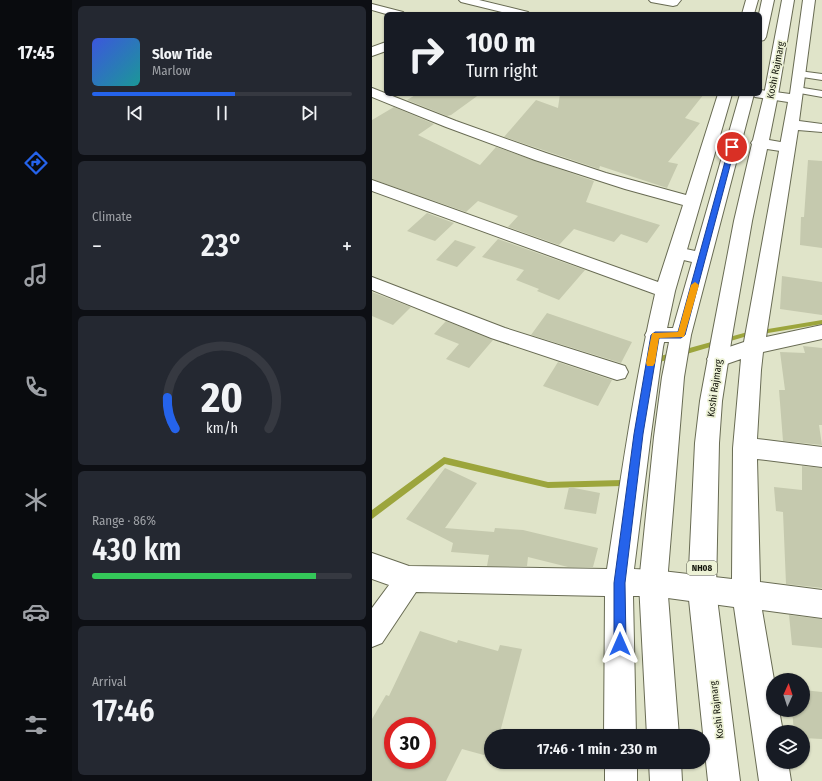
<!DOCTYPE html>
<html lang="en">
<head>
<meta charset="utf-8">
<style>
  :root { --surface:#171b24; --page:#242831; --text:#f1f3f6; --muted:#9ea1a6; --line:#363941; --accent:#2563eb }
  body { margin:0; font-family:"Fira Sans Condensed",sans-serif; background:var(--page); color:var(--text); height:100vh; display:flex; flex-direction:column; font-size:15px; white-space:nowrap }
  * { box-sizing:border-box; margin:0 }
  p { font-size:13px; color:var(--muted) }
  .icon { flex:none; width:22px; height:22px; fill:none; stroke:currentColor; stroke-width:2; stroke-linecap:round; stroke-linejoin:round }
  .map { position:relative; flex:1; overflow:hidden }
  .sheet { display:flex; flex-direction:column; gap:6px; padding:6px; background:#0d0f14; width:300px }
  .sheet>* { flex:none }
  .top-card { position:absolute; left:12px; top:12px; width:378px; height:84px; border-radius:6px; box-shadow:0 1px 3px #0004; background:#171b24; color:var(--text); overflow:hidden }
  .needle { width:26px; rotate:3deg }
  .buttons { position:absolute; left:394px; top:673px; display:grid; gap:8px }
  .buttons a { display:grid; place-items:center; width:44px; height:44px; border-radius:50%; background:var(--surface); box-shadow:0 1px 3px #0004; font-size:20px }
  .speed { position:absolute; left:12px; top:717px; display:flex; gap:8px; font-size:20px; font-weight:700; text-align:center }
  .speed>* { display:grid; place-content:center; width:52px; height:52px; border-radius:50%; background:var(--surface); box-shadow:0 1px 3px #0004; line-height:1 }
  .speed .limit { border:6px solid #d22; background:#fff; color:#111 }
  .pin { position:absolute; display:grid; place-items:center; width:34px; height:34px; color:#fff; margin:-17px; border:2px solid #fff; border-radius:50%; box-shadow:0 1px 4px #0007 }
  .me { position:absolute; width:44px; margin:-22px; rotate:0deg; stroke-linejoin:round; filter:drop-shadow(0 0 3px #0008) }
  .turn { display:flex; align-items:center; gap:14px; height:84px; padding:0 16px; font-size:18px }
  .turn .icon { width:52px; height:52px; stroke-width:2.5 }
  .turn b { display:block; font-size:28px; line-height:34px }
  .big { font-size:30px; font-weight:600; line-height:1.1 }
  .sheet .tile { flex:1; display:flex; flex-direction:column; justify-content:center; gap:6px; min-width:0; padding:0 14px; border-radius:6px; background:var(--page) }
  .sheet .dial { align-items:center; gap:0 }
  .dial svg { height:104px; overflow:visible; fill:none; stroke:var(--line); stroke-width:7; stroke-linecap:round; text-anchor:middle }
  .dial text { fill:var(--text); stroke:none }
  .song { display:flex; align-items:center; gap:12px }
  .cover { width:48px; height:48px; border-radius:6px; background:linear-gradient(135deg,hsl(230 70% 55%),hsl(180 70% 35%)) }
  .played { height:4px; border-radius:2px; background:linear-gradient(90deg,var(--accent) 55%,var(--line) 55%) }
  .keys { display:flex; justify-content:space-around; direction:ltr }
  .heat { display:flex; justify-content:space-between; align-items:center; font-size:22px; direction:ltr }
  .charge { height:6px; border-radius:3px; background:linear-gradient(90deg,#34c759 86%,var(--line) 0) }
  .trip { position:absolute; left:112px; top:729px; width:226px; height:40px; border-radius:20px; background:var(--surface); box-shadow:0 1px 3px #0004; font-weight:600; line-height:40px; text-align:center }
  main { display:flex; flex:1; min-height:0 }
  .dock { display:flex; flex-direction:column; width:72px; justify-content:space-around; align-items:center; background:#090b0e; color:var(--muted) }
  .dock .icon { width:28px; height:28px }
  .dock .on { color:var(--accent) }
  .dock b { font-size:18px; color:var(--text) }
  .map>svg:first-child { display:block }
</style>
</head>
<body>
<main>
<nav class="dock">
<b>17:45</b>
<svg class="icon on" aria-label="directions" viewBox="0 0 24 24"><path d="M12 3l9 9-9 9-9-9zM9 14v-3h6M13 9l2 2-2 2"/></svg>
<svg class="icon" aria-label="music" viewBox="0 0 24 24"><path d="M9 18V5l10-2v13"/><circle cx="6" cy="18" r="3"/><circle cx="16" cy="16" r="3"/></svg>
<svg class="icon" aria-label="phone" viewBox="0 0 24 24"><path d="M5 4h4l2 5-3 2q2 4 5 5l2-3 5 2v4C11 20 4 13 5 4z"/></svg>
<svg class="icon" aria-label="climate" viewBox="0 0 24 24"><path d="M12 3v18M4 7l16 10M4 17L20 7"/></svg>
<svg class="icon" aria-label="car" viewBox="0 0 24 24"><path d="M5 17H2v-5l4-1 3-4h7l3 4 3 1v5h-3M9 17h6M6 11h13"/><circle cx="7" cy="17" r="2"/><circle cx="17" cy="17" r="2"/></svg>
<svg class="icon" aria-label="filters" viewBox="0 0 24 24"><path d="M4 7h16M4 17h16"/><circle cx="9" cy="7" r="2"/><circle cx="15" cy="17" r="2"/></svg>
</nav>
<section class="sheet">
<div class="tile">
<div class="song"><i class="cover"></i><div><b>Slow Tide</b><p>Marlow</p></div></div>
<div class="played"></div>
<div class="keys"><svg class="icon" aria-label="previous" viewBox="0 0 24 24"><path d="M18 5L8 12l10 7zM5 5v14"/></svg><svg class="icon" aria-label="pause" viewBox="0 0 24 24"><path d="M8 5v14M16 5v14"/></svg><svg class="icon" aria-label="next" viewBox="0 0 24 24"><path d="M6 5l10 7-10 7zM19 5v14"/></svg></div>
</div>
<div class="tile"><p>Climate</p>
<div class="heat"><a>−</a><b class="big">23°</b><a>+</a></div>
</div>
<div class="tile dial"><svg viewBox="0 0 100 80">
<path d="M14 69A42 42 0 1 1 86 69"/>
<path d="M14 69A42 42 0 0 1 8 45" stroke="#2563eb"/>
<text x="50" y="56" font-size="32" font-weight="700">20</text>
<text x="50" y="72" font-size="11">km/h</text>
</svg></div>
<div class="tile"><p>Range · 86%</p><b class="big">430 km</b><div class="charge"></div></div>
<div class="tile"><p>Arrival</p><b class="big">17:46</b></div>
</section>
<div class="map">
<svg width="450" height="781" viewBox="0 0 450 781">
  <rect width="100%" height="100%" fill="#e0e4c9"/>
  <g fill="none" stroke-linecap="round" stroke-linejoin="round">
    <path fill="#9ca53c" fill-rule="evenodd" d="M450,320V324L372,337L281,364L278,361L281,358L372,333Z
      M72,457L176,482L250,480L257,478L260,479L261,481L260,483L250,486L176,488L73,464L0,519V510Z"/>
  </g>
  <path fill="#c5c9ae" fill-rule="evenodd" d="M45,94H108L79,115L75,116L35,100Z
    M188,94H332L313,118L328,123L296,162L306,164L295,188L228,166L227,169L132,137L164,100L186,108Z
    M22,107L62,124L46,135L108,165L124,147L222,181L214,202L288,225L275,243L249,234L242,242L202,229L187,245L136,227L146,216L106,201L94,212L0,179V120Z
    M436,160L450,161V248L428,245L429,217H432Z
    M55,213L82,223L63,241L35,231Z
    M126,239L213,270L187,300L165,291L167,289L144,280L152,270L110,257Z
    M83,240L104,247L85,267L64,260Z
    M410,276L450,282V315L408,309Z
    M0,292L39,307L21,325L0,316Z
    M175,313L260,342L249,363L159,335Z
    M74,321L121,340L97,368L74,359L87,344L62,334Z
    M431,346L450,348V425H447L450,445L411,441L407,390H413L408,352L433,353Z
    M186,362L240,380L226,406L171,386Z
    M430,466L450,468V588L414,584L411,512L404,511L402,487L430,490Z
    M73,468L105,483L73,528L122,532L123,528L151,530L226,548L221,567H196L156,557L155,566H115L117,555L79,552L81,543L34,519Z
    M197,487L228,493L224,514L192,509Z
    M417,615L450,619V648L420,645Z
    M48,631L85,643L86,640L126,651L128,645L150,649L127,736H119V757L90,749L74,781H0V719L14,695L17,696ZM21,726H55V760H21Z
    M431,690L450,692V739L431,738V732H422L420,710H431Z"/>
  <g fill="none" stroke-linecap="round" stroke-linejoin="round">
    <defs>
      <path id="lane" d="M427,71L450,74V80L424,76L423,74L424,72Z
        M425,87L450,91V97L422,92L421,90L422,88Z"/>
      <path id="street" d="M87,0H107L156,12L158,14H138L89,2Z
        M277,0H309L305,5L301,6L279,2Z
        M374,0H386L382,14H370Z
        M431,0H443L427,121L450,124V132L426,130L394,337L450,325V339L391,352L389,370L385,439L450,447V467L385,459L388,582L450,590V618L390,610L402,680H401V710H407L411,732H401V762H416L419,781H387L362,607L281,596H261L264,736H232L233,596L44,592L10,643L0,647V608L17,585L0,579V553L37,566L235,569C249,477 262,385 283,294L0,191V180L286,282L311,205L253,189L163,160L74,127L0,97V88L84,121L174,153L234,173L314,195L346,94H360L303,291L291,347L279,434L262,569L281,570L360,579L361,448L369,359L346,367L339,365L335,359L339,353L372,342L416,102L383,97L381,94H388V90L418,94Z
        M0,4L31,12L33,14H14L0,10Z
        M14,42V51L0,56V47Z
        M0,277L133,328L253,366L256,372L253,378L245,380L119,338L0,290Z
        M233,762H265V781H233Z"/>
      <path id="primary" d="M390,0H402L394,37L392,40L388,41L387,14Z
        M410,0H422L406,95L397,140L420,144L423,147L420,150L415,152L395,149L380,221L360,336L350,401L347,443L344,590L368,781H336L316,590L323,443L328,401L340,336L362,221L380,144L379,143L381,140L392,95Z
        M368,94H382L319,335L312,377L295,583L307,736H275L267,583L282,437L290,377L297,342H283L276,340L273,335L276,330L283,328H301L320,262L299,257L296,253L299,249L305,247L323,251Z
        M277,762H309L310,781H278Z"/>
    </defs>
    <use href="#lane" stroke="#686b53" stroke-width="2"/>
    <use href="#street" stroke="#686b53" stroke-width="2"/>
    <use href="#primary" stroke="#686b53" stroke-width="2"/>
    <use href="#lane" fill="#fff" fill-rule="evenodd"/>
    <use href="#street" fill="#fff" fill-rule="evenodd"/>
    <use href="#primary" fill="#fff" fill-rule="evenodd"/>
  </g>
  <path fill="#2563eb" stroke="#184099" d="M360,145L363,147L313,335L309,338H287L271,434L253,583L254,644L252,648L248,650L243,648L242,644V583L262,434L279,335L283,332H306L357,147Z"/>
  <path fill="#f59e0b" d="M323,282L327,285L312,337L287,338L283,363L281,366H275L274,363L280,333L306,332L319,285Z"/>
  <g text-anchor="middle" stroke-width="3.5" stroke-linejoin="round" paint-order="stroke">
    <rect fill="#edf2d6" stroke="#545748" stroke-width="1" x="315" y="561" width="30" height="14" rx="3"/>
    <g font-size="9" font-weight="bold" fill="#13150b">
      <text x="330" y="571">NH08</text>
    </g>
    <g font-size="10" fill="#13150b" stroke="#edf2d6">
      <text transform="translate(403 70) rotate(-79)" y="4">Koshi Rajmarg</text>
      <text transform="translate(342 388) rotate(-82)" y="4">Koshi Rajmarg</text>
      <text transform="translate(344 710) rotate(-97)" y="4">Koshi Rajmarg</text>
    </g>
  </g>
</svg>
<div class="buttons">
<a><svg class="needle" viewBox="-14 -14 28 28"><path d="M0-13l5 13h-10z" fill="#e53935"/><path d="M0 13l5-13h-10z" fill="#9ea1a6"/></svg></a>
<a><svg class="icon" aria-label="layers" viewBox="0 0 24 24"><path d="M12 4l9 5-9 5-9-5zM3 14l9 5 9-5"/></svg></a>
</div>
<div class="speed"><div class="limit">30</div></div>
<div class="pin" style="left:360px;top:147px;background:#d93025"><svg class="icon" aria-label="arrive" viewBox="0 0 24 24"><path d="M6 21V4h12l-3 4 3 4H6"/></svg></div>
<svg class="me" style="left:248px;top:644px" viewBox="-20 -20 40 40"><path d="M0-17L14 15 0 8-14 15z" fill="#2563eb" stroke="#fff" stroke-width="4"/></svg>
<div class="trip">17:46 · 1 min · 230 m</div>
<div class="top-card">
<div class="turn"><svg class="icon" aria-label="right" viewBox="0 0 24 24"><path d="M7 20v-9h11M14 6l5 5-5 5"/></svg><div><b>100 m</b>Turn right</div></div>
</div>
</div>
</main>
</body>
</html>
